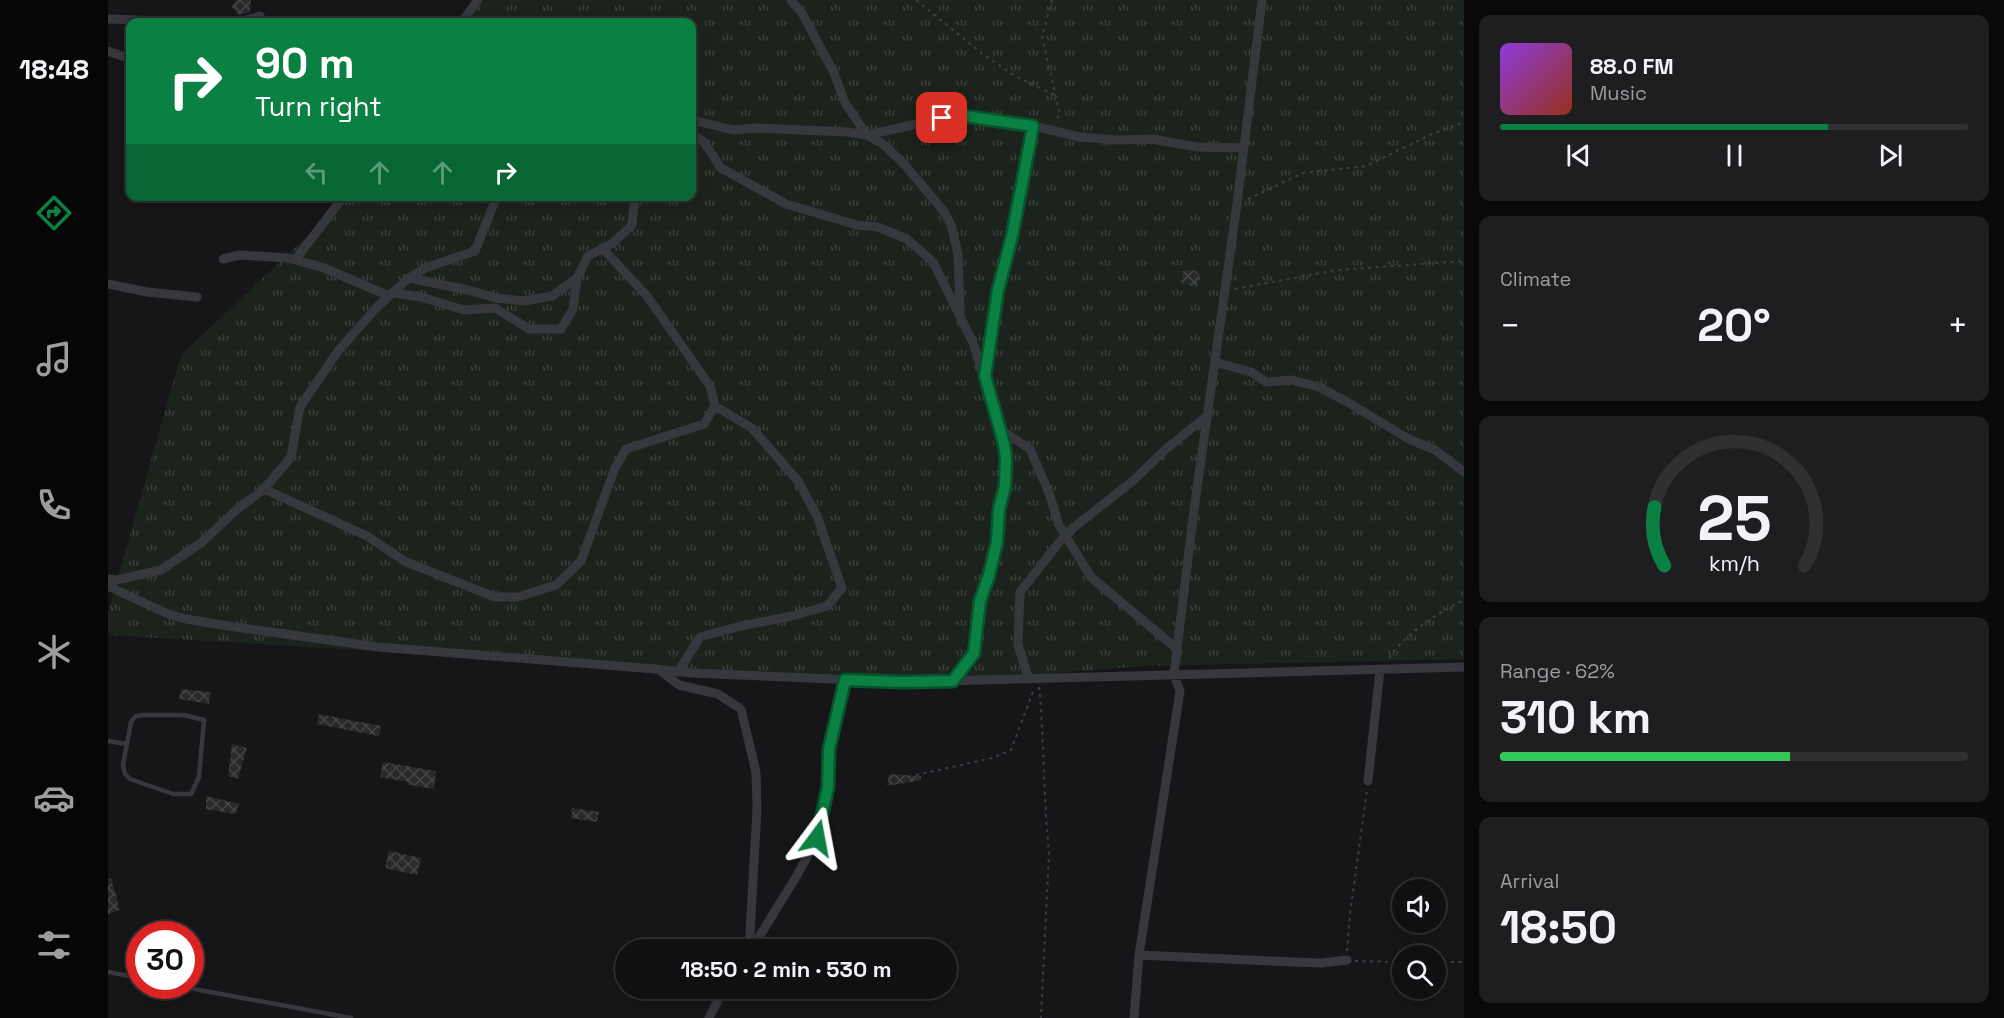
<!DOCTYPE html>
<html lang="en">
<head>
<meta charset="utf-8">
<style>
  :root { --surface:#101012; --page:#1e1e20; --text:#f1f3f6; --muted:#9c9d9f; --line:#303032; --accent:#0b8043 }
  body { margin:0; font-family:"Space Grotesk",sans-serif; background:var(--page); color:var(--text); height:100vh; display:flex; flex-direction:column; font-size:22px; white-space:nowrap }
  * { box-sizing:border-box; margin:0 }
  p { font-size:20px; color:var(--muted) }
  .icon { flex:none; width:33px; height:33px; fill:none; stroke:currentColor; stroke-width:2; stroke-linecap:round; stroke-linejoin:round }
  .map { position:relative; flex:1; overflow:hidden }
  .sheet { display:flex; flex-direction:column; gap:15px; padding:15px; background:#09090a; width:540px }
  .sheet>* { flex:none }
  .top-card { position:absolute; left:18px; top:18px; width:570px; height:183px; border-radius:12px; box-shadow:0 3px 15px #0003,0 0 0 2px var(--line); background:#0b8043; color:#fff; overflow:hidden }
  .fabs { position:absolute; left:1284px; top:879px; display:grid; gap:12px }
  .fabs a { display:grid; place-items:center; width:54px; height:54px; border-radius:50%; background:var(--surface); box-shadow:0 3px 15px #0003,0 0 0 2px var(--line); font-size:30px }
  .speed { position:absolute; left:18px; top:921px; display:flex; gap:12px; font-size:30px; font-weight:700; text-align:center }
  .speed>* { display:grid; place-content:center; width:78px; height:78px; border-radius:50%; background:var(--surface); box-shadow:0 3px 15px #0003,0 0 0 2px var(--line); line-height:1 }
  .speed .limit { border:9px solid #d22; background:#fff; color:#111 }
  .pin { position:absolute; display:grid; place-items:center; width:51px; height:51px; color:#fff; margin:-26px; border-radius:12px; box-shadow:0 3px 9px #0006 }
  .me { position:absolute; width:66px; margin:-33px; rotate:13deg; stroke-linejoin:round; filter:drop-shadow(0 0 4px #0008) }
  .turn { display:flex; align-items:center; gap:21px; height:126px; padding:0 30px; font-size:27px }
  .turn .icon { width:78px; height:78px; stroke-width:2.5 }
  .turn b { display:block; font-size:42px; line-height:51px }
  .lanes { display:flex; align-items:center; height:57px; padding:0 30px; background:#0003; justify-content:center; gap:30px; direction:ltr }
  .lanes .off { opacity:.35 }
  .big { font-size:45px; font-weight:800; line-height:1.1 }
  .sheet .card { flex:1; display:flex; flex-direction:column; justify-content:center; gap:9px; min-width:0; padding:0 21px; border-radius:12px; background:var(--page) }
  .sheet .dial { align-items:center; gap:0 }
  .dial svg { height:156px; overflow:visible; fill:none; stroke:var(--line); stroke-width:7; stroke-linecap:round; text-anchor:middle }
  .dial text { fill:var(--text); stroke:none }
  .song { display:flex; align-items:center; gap:18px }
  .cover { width:72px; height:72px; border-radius:9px; background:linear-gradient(135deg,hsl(270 70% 55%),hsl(10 70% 35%)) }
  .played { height:6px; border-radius:3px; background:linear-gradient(90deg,var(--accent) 70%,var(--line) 70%) }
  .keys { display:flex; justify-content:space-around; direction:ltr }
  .heat { display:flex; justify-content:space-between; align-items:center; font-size:33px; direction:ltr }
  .charge { height:9px; border-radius:4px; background:linear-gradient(90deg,#34c759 62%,var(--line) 0) }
  .trip { position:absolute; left:507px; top:939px; width:342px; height:60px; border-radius:30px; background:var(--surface); box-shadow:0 3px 15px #0003,0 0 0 2px var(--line); font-weight:800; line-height:60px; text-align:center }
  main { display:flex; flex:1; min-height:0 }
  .menu { display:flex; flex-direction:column; width:108px; justify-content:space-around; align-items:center; background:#060607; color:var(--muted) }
  .menu .icon { width:42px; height:42px }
  .menu .active { color:var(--accent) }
  .menu b { font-size:27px; color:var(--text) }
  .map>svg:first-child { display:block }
</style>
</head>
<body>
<main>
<nav class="menu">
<b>18:48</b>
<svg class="icon active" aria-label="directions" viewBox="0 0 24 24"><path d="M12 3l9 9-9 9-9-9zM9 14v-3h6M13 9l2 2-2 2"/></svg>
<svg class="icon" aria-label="music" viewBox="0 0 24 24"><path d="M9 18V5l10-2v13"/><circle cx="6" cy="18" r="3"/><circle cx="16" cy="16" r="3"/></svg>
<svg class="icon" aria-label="phone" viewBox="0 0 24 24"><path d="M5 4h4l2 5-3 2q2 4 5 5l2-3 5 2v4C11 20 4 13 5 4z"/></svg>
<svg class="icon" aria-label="climate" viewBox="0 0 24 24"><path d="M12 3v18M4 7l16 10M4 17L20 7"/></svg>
<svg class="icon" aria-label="car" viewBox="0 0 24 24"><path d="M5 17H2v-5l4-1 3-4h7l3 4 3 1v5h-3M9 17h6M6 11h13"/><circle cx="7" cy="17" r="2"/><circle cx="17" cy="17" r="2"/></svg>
<svg class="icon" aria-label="filters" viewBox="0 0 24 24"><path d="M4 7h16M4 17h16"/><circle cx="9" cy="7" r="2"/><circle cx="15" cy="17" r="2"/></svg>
</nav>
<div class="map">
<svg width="1356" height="1018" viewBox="0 0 1356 1018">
  <defs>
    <pattern id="grass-tufts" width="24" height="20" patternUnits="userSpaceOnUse" patternTransform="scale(1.5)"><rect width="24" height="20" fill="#1c231d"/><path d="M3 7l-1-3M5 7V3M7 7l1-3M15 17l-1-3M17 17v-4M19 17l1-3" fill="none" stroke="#3a403c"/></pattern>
    <pattern id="building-cross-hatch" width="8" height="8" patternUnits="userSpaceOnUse" patternTransform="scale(1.5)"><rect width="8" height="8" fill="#29292c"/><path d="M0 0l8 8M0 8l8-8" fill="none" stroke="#454548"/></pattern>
  </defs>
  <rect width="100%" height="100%" fill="#161618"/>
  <path fill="url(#grass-tufts)" d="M376,0H1356V659L1037,666L845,681L625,672L0,635V612L73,355L241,197L584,196V22H361Z"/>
  <path fill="url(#building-cross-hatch)" d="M128,0H143L142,12L131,15L124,7Z
    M1080,270L1088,271L1091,275L1089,288L1073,282L1075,271Z
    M73,689L103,692L101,704L71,699Z
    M211,714L273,726L271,736L209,724Z
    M124,744L139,748L130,779L120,776Z
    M275,762L328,771L326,789L300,785V782L272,777Z
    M781,774L813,776V780L779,786Z
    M98,796L131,804L127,814L98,809Z
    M464,808L491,812L489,822L463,818Z
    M281,851L313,858L309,875L277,868Z
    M3,878L12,910L0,914V879Z"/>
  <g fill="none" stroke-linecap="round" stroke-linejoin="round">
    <path stroke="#3d3f44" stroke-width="2" stroke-dasharray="3 4.5" stroke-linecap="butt" d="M808,0L876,55L907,76L947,95
      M944,0L934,36L952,115L947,121
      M1140,199L1195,173L1258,166L1324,134L1356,122
      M1127,289L1229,270L1356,261
      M1281,658C1299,632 1328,614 1356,600
      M931,687L933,706L938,817L941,852L933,1018
      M808,775L884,758L903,750L926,689
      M1239,951L1242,914L1259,790
      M1247,961L1294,962
      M1328,962H1356"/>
    <path stroke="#37383d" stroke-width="4.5" d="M36,715H76L96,720L91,777L83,794H65L22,779L17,774L15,765L23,722L28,716Z
      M0,741L19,744
      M0,972L32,978
      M70,986L243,1018"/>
    <path stroke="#37383d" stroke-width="9" d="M683,0L694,13L726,73L737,103L759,135L850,115L925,126L972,137L1009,140L1044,139L1089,147L1135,148
      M1154,0L1129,204L1086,510L1069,649L1066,675L1072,691L1031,955L1185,962L1214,963L1239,960
      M0,19L90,22
      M131,22L152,16L155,22
      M354,22L370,0
      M0,51L22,59
      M584,120L625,130L647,128L739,132L759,135L775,144L796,164L823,196L837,213L843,225L850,254L852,312
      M584,134L596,142L613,168L678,204L749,225L770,227L799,239L825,262L865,343L893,430L922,449L941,493L951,525L983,577L1069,649
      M115,259L132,255L180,258L216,268L281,296L301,278L360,290L388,298L417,301L444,296L469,278
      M187,260L236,196
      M301,278L317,268L367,251L389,196
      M0,284L39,292L89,297
      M1107,362L1143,372L1158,382L1183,380L1211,387L1241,403L1299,438L1327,450L1356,472
      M877,373L890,290L904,236L925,126
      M156,489L259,536L298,562L387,597H410L448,585L473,561L507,468L518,449L596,424L607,406L602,386L539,296L494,248
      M965,528L1026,480L1058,449L1099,416
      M0,579L9,580L53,570L93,543L127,511L156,489L183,457L192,407L230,351L270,306L285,293L313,297L356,310L387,308L421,329H453L465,309L469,278L480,256L505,243L524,225L527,196
      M0,586L60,614L78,619L120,626L270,647L547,669L583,673L795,682L1356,667
      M553,671L571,685L610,694L633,709L648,772L649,809L641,950
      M570,672L592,637L633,626L684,616L719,606L734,588L709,516L690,481L644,428L607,406
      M921,679L910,645L912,592L957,535
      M845,681L865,653L872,601L881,575L889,542L892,509L897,486L898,458L893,430
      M1260,781L1272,670
      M643,950L688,877L709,839L720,787L721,749L737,680
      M601,1018L616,988
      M1026,1018L1031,955"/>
    <path stroke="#37383d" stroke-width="9" d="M957,535L965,528"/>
  </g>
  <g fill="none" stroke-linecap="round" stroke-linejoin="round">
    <defs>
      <path id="route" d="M709,838L720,787L721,749L737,680L795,682L845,681L866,653L872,601L881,575L889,542L891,509L897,486L898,458L896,444L877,376L890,290L904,236L925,126L850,115L834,118"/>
    </defs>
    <use href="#route" stroke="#07532c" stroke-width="15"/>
    <use href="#route" stroke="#0b8043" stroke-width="10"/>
  </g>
</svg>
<div class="fabs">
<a><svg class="icon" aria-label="sound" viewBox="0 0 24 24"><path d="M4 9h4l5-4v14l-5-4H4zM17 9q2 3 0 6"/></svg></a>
<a><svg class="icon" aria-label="search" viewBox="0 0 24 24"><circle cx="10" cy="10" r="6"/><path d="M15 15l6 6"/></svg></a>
</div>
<div class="speed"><div class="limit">30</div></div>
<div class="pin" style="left:834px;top:118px;background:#d93025"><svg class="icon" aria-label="arrive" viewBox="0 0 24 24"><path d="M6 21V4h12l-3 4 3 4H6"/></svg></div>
<svg class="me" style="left:709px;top:838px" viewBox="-20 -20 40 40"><path d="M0-17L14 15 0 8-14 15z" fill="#0b8043" stroke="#fff" stroke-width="4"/></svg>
<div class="trip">18:50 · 2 min · 530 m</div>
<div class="top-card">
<div class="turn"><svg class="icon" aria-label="right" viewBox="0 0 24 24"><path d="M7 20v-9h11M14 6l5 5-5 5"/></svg><div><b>90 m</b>Turn right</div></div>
<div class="lanes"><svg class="icon off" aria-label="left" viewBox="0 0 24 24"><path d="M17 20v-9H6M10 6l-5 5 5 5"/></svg><svg class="icon off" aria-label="ahead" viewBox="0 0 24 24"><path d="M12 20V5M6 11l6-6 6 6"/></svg><svg class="icon off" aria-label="ahead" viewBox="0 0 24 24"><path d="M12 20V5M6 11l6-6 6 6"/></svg><svg class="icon" aria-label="right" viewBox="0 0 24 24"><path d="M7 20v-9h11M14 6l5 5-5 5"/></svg></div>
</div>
</div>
<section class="sheet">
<div class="card">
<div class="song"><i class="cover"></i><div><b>88.0 FM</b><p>Music</p></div></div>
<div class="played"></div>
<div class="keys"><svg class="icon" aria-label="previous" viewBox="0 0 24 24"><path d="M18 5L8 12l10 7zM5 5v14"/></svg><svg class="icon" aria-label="pause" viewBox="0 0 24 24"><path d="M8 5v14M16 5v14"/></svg><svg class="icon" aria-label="next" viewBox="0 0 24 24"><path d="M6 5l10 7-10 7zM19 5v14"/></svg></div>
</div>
<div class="card"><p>Climate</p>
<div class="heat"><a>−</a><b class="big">20°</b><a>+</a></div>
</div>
<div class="card dial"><svg viewBox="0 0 100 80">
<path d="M14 69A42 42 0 1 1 86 69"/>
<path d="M14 69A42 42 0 0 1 9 39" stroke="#0b8043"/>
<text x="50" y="56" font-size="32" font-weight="700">25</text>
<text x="50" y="72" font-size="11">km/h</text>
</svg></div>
<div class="card"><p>Range · 62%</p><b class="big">310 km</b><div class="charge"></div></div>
<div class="card"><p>Arrival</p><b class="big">18:50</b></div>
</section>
</main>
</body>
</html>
